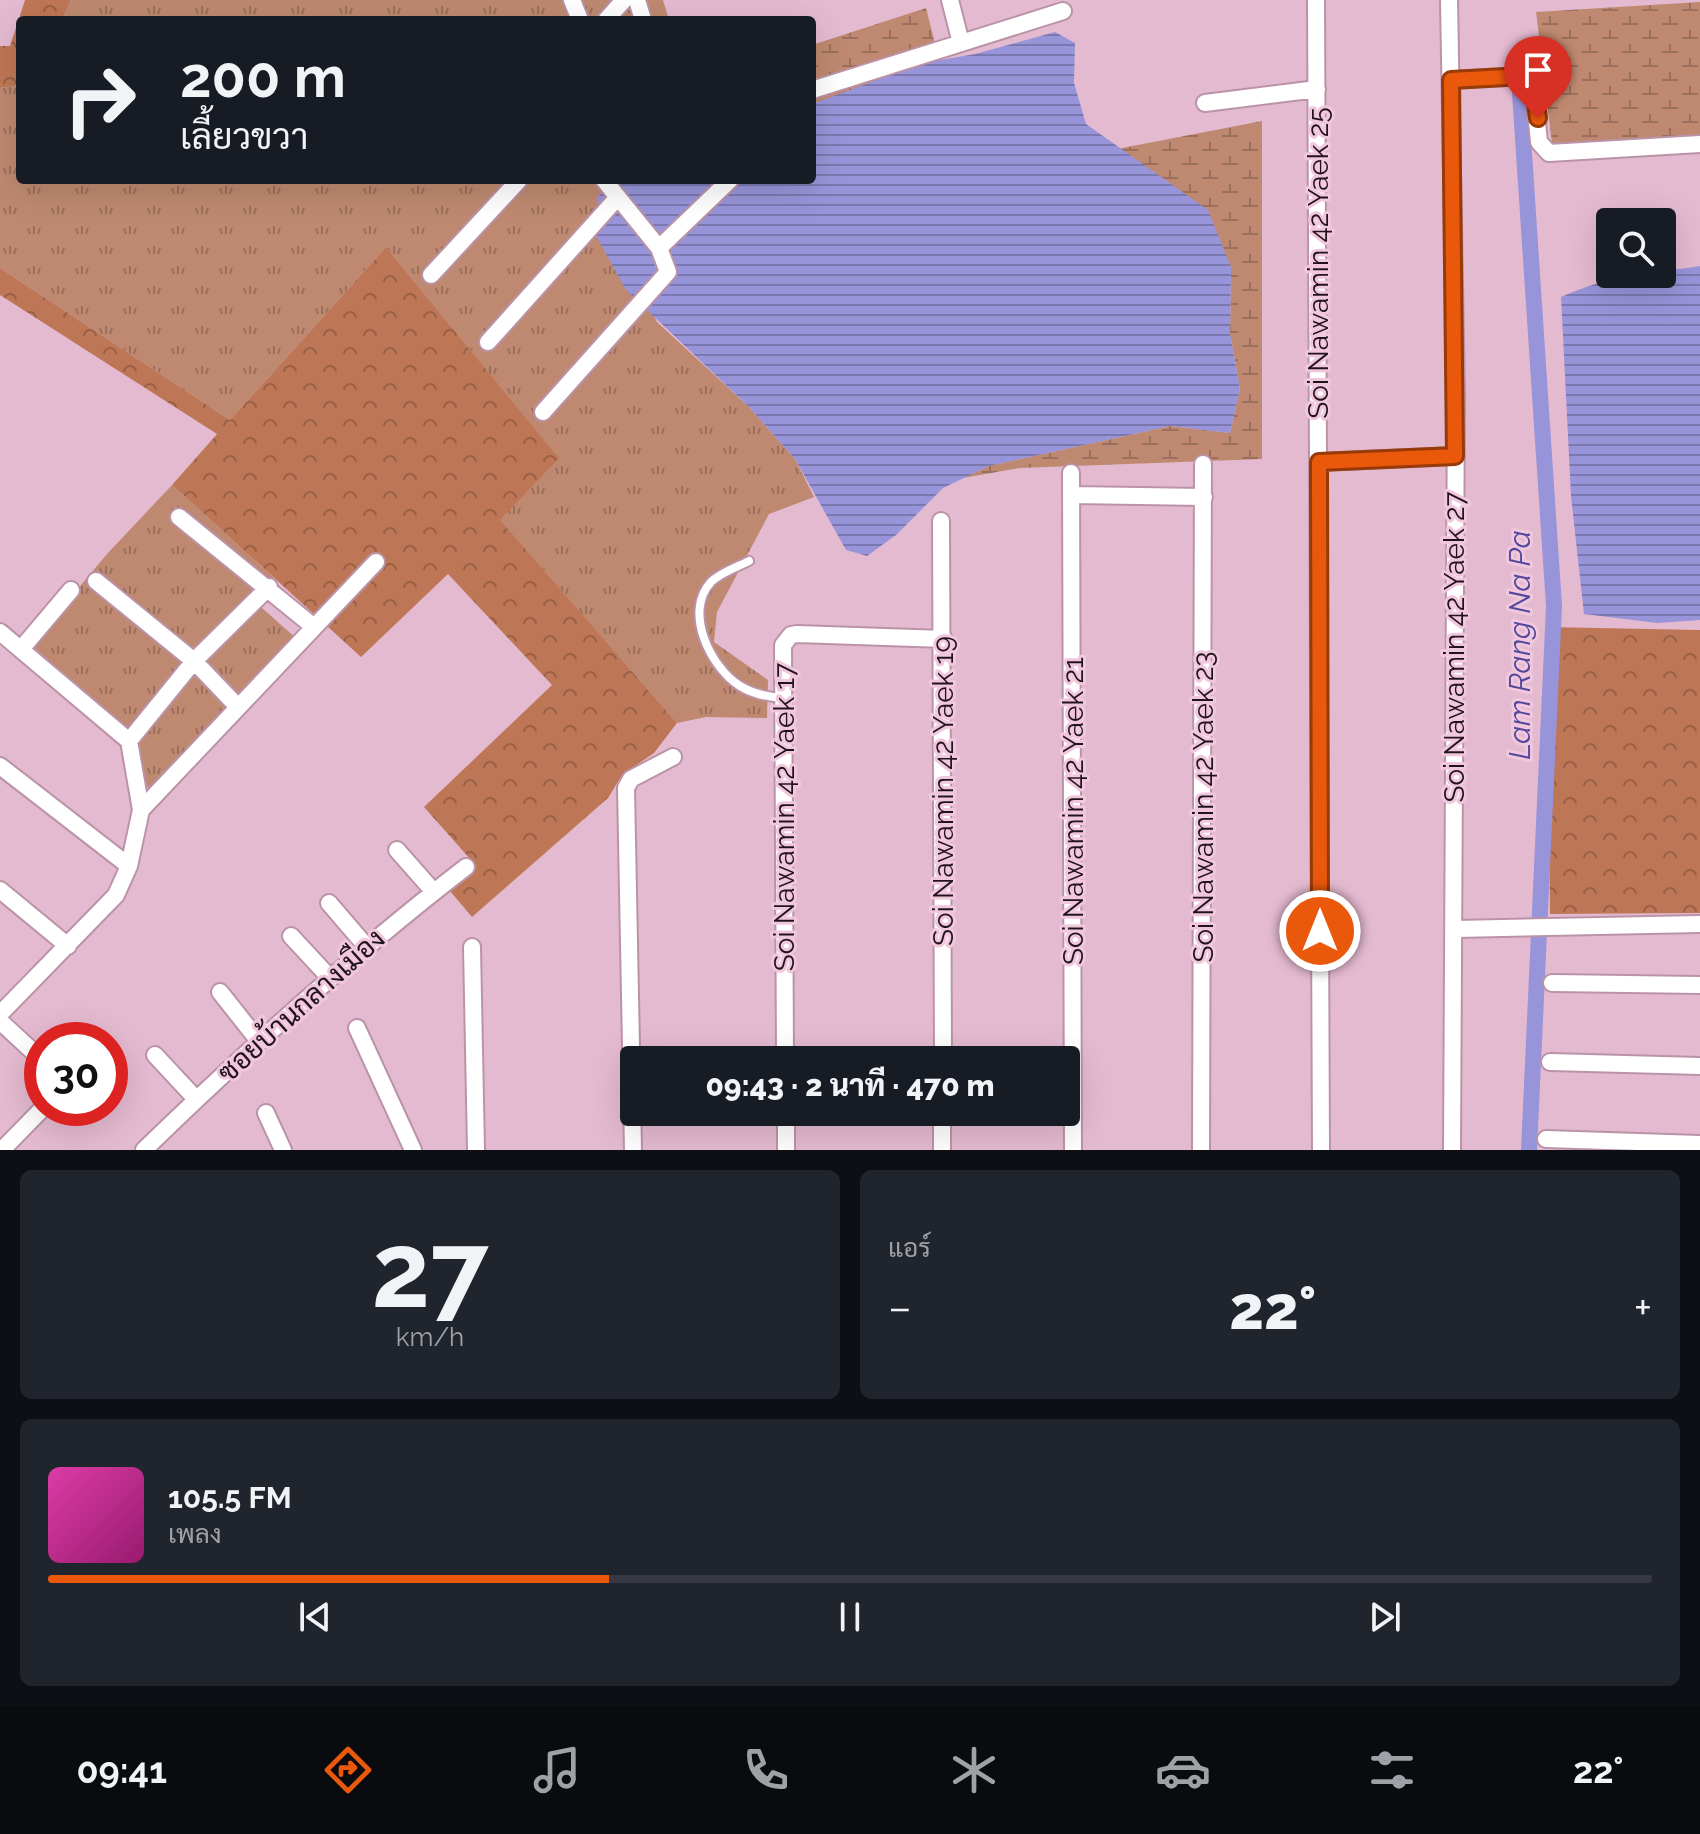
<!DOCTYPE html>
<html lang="th">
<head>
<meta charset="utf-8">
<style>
  :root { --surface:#171b24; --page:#20242c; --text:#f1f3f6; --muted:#9ea1a6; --line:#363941; --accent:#ea580c }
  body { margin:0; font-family:Raleway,Sarabun,sans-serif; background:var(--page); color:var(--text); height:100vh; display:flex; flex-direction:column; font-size:30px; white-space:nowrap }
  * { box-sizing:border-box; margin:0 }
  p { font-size:26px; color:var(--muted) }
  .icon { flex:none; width:44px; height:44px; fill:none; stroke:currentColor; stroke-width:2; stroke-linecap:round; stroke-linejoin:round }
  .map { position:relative; height:1150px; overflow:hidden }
  .drawer { display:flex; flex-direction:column; gap:20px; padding:20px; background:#0d0f14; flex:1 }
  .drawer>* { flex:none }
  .banner { position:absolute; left:16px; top:16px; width:800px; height:168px; border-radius:8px; box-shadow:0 8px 32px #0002; background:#171b24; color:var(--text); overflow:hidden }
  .buttons { position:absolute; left:1596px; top:208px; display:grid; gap:16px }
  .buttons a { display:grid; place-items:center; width:80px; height:80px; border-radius:8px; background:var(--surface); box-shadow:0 8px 32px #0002; font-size:40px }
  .speed { position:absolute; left:24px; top:1022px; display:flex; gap:16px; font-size:40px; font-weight:700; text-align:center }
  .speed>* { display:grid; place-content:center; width:104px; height:104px; border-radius:50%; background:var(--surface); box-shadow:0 8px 32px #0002; line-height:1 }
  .speed .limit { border:12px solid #d22; background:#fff; color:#111 }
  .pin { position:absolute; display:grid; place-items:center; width:68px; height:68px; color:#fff; margin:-82px -34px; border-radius:50% 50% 50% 0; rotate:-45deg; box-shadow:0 0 8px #0007 }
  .pin .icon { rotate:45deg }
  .me { position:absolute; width:88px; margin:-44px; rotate:0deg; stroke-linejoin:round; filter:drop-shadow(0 0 6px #0008) }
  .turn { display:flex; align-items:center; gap:28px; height:168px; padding:0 32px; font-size:36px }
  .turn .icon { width:104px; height:104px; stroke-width:2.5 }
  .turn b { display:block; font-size:56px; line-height:68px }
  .big { font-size:60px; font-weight:800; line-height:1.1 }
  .drawer .widget { flex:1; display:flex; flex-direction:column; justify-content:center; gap:12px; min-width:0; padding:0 28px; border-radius:12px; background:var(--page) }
  .drawer .dial { align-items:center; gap:0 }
  .dial b { font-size:104px; line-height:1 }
  .song { display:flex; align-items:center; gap:24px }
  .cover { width:96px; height:96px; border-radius:12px; background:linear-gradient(135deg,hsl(320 70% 55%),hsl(320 70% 35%)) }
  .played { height:8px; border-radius:4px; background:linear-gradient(90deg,var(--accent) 35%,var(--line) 35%) }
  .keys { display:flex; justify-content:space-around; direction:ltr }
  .heat { display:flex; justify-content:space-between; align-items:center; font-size:44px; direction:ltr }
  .drawer .tiles { flex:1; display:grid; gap:20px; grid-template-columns:1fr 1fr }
  .widget:last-child { grid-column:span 2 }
  .trip { position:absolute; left:620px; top:1046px; width:460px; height:80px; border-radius:8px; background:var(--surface); box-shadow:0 8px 32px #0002; font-weight:800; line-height:80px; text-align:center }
  .dock { display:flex; height:128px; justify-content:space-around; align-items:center; background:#090b0e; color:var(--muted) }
  .dock .icon { width:56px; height:56px }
  .dock .selected { color:var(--accent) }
  .dock b { font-size:36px; color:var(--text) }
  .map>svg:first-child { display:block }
</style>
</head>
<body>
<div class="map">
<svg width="1700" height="1150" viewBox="0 0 1700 1150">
  <defs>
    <pattern id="grass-tufts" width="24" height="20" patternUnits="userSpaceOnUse" patternTransform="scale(2)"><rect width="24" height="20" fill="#be8970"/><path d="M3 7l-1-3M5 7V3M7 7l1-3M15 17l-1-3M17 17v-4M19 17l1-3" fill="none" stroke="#9a6f5b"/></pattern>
    <pattern id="forest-crowns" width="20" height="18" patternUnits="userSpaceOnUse" patternTransform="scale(2)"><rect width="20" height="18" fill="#be7756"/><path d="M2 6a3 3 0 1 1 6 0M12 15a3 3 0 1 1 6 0" fill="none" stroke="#9a6046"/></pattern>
    <pattern id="wetland-marsh" width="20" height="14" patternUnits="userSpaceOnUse" patternTransform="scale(2)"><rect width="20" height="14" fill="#be8970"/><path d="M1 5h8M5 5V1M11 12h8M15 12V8" fill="none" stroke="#9a6f5b"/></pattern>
    <pattern id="water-rules" width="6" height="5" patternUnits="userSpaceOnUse" patternTransform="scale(2)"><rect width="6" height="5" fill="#9794d9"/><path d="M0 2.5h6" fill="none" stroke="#7b78af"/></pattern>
  </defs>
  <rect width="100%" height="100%" fill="#e4bad0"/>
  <path fill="url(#grass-tufts)" d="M71,0H663L669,20H62Z
    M20,85V180H614L598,196L657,322L749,407L795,459L814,497L769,514L717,612L714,642L768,680L767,718L706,717L677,723L499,520L558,457L386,247L230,420L0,268V88Z
    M172,485L274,578L251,598L298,640L149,791L128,731L31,645L107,554Z"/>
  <path fill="url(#forest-crowns)" d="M25,0H71L62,20H20V85L0,88V46H10Z
    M386,247L559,458L500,520L677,723L654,753L622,775L608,798L472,917L450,891L475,870L471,860L424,807L552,685L448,574L361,657L172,485L217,434L0,295V268L230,420Z
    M1547,627L1700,630V913L1550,914Z"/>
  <path fill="url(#wetland-marsh)" d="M1700,2V136L1552,143L1536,12Z
    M926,8L939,60L812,104V45Z
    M1262,121V459L1020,468L963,478L989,466L1170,426L1230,433L1240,388L1230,334L1231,267L1168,182L1117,149Z"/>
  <path fill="url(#water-rules)" d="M1055,32L1075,43L1074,83L1086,124L1208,210L1231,267L1230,334L1240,388L1230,433L1170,426L989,466L943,488L896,535L867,556L846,550L795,459L749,407L626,290L596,236L598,196L614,180H812V104L923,63L975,54Z
    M1700,266V620L1657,623L1584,614L1571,496L1561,297C1612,274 1648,274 1700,266Z"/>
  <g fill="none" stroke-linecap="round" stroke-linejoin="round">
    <path stroke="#9794d9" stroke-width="16" d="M1520,93L1554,606L1529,1150"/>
    <defs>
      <path id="lane" d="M749,561C737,567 720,573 711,582C683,612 711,668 740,686C753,694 768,697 783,698"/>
      <path id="street" d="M572,0L580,20
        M637,0L643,20
        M950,0L961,43
        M1316,0L1321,1150
        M1449,0L1456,396L1452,1150
        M606,20L624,0
        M1451,80L1524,76L1533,82L1539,142L1549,153L1700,144
        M812,90L1063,11
        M1205,103L1317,89
        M604,180L659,248
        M431,275L519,180
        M488,342L618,197
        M543,412L668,272L659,248L730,180
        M1319,462L1455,456
        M1071,473L1073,1150
        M1073,495L1204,497
        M179,517L314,627
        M941,521L943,1060
        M96,581L194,661L238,707
        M0,632L129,741L141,810L129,866L116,895L0,1014
        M22,648L71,590
        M129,741L194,661L269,587
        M0,766L129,866
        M141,810L376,562
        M397,850L434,892
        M0,890L68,946
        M329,903L365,945
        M1455,929L1700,924
        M291,936L329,977
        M472,947L476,1150
        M1552,983L1700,985
        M220,992L258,1040
        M3,1024L42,1060
        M357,1028L413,1150
        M155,1055L196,1099
        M785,1060L783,645L791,635L797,634L944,639
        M1550,1062L1700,1066
        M786,1112V1150
        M266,1113L283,1150
        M1546,1139L1700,1144
        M2,1150L43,1108
        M144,1150C247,1050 352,955 466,867
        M633,1150L626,788L631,779L673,757
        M942,1150V1112
        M1201,1150L1203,464"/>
    </defs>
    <use href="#lane" stroke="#bb93a8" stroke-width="12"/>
    <use href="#street" stroke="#bb93a8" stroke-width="20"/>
    <use href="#lane" stroke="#fff" stroke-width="8"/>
    <use href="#street" stroke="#fff" stroke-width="16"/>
  </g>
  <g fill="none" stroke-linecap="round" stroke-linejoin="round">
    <defs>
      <path id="route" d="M1320,931L1319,462L1455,456L1451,80L1524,76L1533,82L1538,118"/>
    </defs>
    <use href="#route" stroke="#983908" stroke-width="20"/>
    <use href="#route" stroke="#ea580c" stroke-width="14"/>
  </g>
  <g text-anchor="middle" stroke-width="6" stroke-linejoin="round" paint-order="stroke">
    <g font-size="28" fill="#21131b" stroke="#f1c7dd">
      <text transform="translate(1318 263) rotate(-90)" y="10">Soi Nawamin 42 Yaek 25</text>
      <text transform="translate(1454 647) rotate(-90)" y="10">Soi Nawamin 42 Yaek 27</text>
      <text transform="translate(943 791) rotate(-90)" y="10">Soi Nawamin 42 Yaek 19</text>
      <text transform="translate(1203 807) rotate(-90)" y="10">Soi Nawamin 42 Yaek 23</text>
      <text transform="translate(1073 811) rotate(-90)" y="10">Soi Nawamin 42 Yaek 21</text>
      <text transform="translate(784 817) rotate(-90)" y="10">Soi Nawamin 42 Yaek 17</text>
      <text transform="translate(301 1005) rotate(-42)" y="10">ซอยบ้านกลางเมือง</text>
    </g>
    <g font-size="30" font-style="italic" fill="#51479b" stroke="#f1c7dd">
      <text transform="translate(1520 645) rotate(-90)" y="10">Lam Rang Na Pa</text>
    </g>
  </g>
</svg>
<div class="buttons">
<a><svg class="icon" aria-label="search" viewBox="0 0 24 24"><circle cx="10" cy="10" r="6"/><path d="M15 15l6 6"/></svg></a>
</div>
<div class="speed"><div class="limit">30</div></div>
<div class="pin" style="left:1538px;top:118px;background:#d93025"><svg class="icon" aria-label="arrive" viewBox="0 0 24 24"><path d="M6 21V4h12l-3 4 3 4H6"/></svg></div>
<svg class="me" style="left:1320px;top:931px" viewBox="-20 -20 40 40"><circle r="17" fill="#ea580c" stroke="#fff" stroke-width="3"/><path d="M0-11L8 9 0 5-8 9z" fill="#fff"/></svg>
<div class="trip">09:43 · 2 นาที · 470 m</div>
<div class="banner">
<div class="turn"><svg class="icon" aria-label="right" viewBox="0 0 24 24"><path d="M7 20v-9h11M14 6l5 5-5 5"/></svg><div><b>200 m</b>เลี้ยวขวา</div></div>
</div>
</div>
<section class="drawer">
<div class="tiles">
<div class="widget dial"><b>27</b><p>km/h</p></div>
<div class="widget"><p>แอร์</p>
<div class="heat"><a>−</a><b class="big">22°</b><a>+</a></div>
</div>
<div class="widget">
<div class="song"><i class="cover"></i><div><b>105.5 FM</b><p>เพลง</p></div></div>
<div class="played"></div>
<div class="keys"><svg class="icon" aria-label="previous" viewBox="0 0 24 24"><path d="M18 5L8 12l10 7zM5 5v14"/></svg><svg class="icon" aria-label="pause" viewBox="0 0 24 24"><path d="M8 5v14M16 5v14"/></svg><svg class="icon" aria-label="next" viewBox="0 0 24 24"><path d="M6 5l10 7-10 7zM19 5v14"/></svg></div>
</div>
</div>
</section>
<nav class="dock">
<b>09:41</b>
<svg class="icon selected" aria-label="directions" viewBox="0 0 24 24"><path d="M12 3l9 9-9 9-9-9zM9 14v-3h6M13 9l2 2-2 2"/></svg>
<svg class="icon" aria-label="music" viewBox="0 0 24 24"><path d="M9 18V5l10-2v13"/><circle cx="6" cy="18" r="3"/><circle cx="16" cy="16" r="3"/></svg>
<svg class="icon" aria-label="phone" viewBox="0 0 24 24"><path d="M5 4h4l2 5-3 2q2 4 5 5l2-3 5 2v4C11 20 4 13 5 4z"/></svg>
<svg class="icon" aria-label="climate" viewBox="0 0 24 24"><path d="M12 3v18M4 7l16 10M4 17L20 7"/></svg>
<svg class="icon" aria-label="car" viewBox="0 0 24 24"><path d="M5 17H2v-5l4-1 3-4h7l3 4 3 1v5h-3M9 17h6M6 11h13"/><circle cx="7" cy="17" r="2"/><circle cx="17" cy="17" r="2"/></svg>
<svg class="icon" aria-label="filters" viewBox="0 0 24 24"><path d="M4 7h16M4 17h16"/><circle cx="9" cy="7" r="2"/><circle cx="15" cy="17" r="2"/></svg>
<b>22°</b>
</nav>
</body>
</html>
